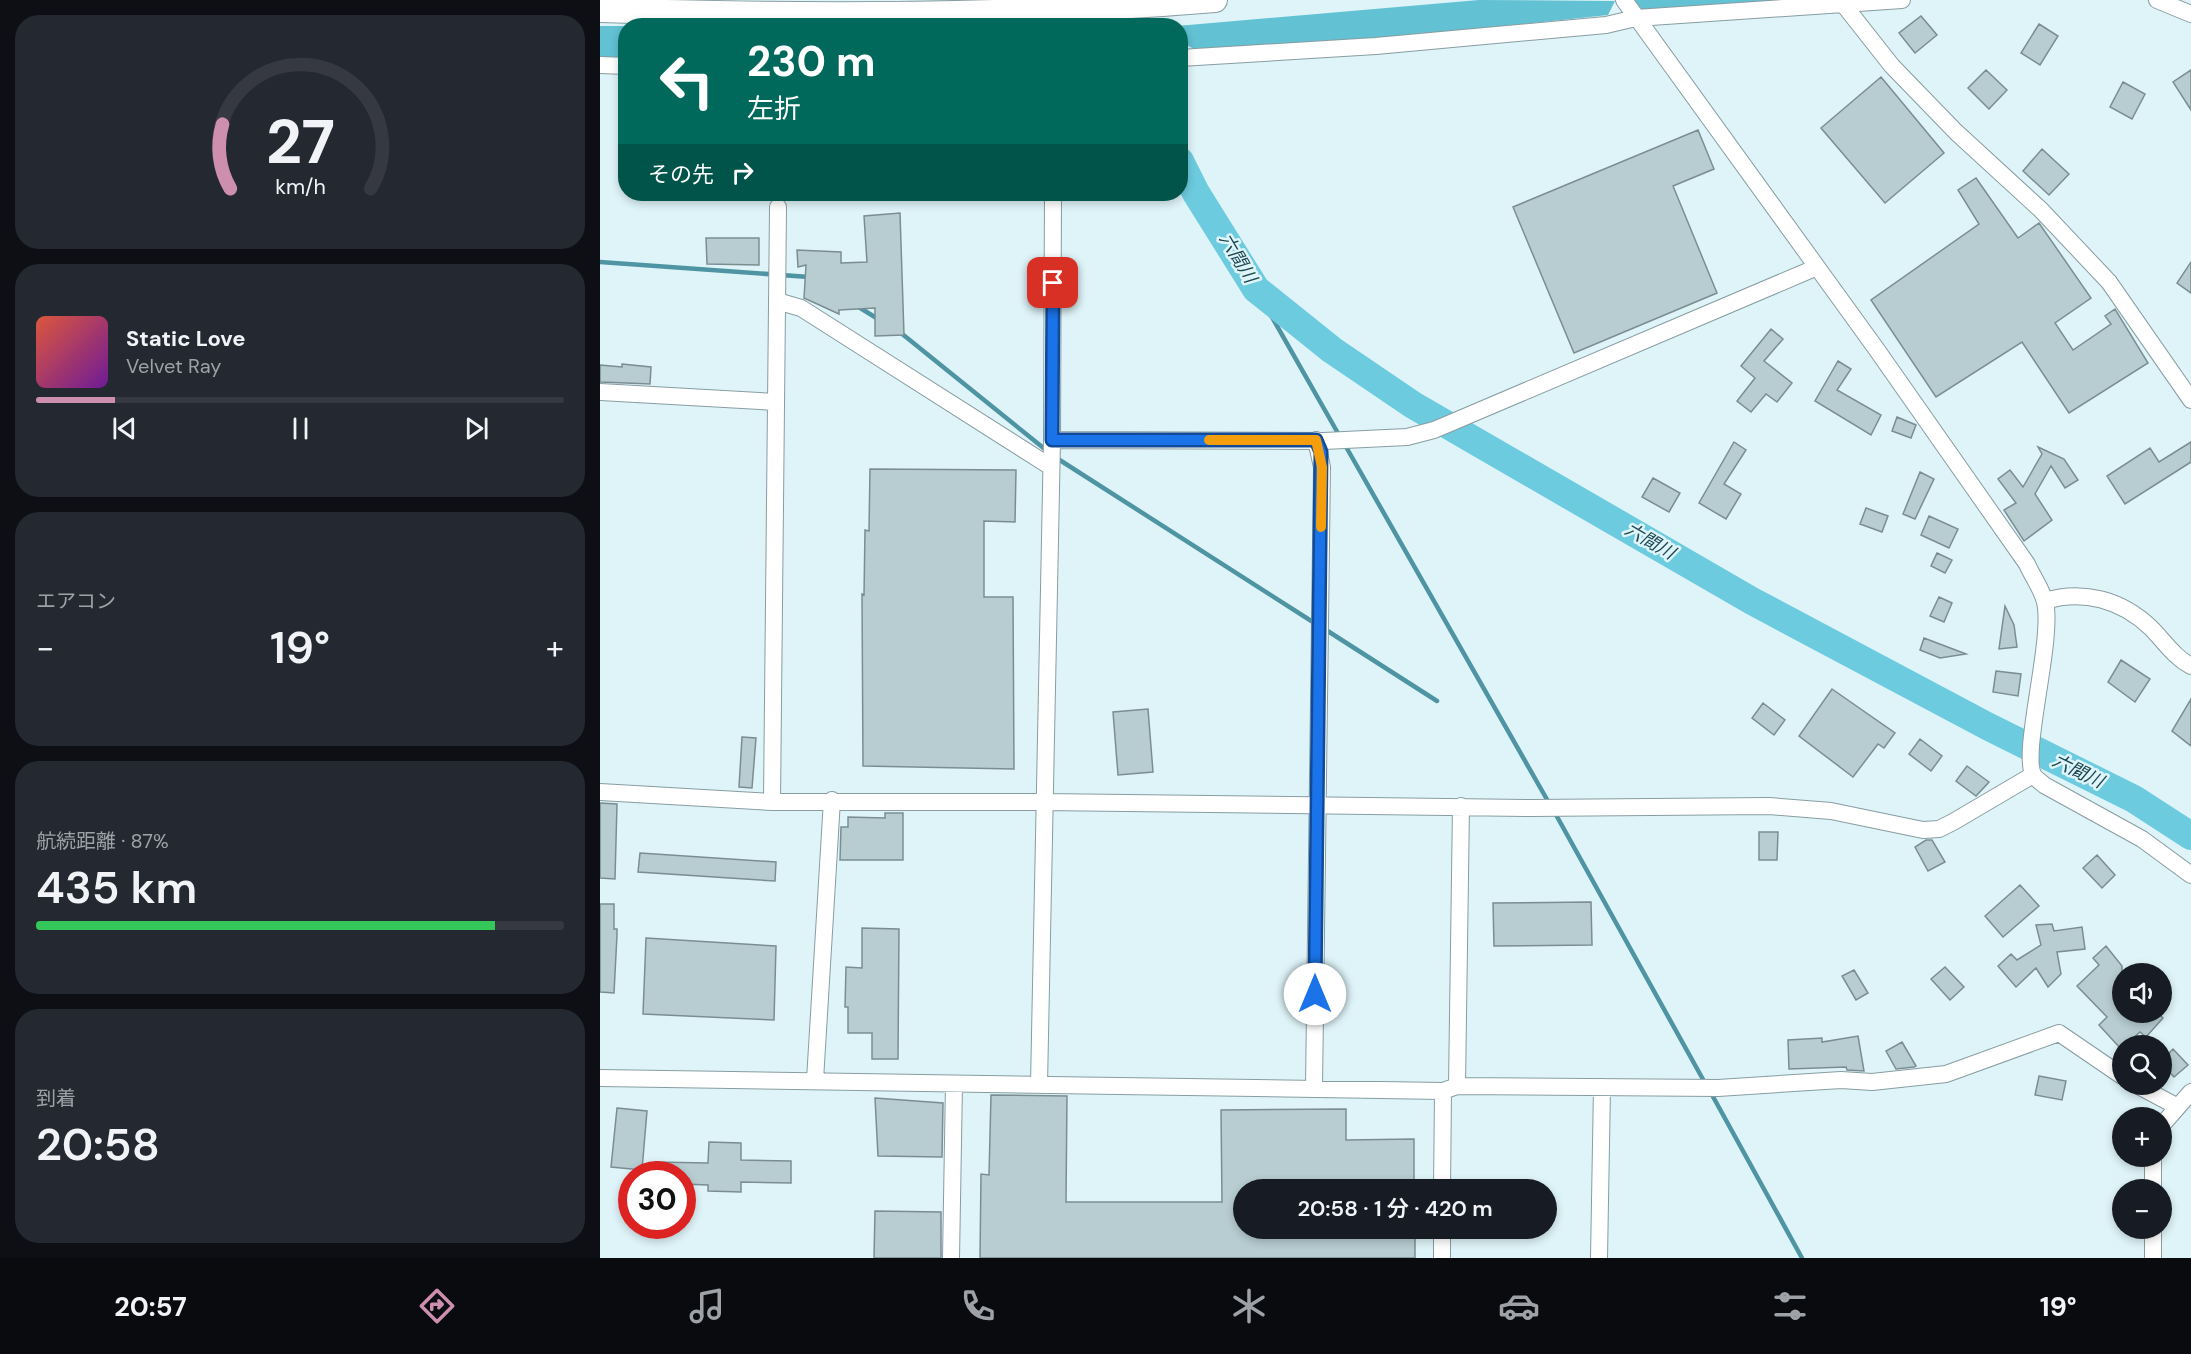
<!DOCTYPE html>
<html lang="ja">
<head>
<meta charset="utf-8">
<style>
  :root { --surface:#171b24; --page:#242831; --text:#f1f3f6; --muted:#9ea1a6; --line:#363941; --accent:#ce8ead }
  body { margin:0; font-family:"DM Sans","Noto Sans JP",sans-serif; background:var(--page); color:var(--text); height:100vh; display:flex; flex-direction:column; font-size:22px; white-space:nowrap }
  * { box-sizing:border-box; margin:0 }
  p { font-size:20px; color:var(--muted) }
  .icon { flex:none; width:33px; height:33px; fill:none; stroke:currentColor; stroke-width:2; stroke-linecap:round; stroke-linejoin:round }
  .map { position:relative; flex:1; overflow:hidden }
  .drawer { display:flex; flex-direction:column; gap:15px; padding:15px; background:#0d0f14; width:600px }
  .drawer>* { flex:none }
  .hud { position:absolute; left:18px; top:18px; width:570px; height:183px; border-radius:24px; box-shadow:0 3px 9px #0003; background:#00695c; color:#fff; overflow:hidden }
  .tools { position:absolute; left:1512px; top:963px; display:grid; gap:12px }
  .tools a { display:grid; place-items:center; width:60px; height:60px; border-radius:50%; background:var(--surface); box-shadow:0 3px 9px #0003; font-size:30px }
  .speed { position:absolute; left:18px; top:1161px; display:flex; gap:12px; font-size:30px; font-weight:700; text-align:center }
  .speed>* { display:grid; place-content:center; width:78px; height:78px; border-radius:50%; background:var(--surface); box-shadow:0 3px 9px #0003; line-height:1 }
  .speed .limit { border:9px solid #d22; background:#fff; color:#111 }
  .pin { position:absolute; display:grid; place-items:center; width:51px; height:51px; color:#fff; margin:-26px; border-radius:12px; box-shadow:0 3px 9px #0006 }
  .me { position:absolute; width:66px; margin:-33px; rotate:0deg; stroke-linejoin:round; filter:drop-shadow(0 0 4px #0008) }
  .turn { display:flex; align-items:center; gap:21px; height:126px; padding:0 30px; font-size:27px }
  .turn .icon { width:78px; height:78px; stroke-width:2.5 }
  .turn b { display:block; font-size:42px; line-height:51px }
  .then { display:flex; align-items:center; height:57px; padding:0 30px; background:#0003; gap:12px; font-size:22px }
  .big { font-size:45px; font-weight:600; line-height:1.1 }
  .drawer .tile { flex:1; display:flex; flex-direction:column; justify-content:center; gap:9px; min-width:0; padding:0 21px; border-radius:24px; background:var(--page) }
  .drawer .dial { align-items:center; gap:0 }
  .dial svg { height:156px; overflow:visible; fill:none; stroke:var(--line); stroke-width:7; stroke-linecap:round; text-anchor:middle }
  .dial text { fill:var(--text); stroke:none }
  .song { display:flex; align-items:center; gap:18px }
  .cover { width:72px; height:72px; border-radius:9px; background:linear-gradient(135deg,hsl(10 70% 55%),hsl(280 70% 35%)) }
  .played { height:6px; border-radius:3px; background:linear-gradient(90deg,var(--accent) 15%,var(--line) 15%) }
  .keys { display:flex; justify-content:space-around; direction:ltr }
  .heat { display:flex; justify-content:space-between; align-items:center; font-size:33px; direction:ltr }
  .charge { height:9px; border-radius:4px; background:linear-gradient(90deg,#34c759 87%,var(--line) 0) }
  .trip { position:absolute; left:633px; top:1179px; width:324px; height:60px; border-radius:30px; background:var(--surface); box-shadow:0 3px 9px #0003; font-weight:600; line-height:60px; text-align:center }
  .dock { display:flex; height:96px; justify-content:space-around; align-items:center; background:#090b0e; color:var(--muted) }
  .dock .icon { width:42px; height:42px }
  .dock .active { color:var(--accent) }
  .dock b { font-size:27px; color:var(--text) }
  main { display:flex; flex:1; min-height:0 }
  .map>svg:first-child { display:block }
</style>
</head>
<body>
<main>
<section class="drawer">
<div class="tile dial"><svg viewBox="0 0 100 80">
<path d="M14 69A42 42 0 1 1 86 69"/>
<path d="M14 69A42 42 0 0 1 10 36" stroke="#ce8ead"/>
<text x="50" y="56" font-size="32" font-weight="700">27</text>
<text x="50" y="72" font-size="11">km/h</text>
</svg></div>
<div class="tile">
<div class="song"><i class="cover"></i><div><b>Static Love</b><p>Velvet Ray</p></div></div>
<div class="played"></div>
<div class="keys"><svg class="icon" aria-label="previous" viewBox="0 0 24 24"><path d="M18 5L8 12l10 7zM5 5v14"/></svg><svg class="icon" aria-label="pause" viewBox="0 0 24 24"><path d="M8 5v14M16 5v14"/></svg><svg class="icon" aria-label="next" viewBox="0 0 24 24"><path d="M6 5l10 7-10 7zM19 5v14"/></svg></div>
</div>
<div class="tile"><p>エアコン</p>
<div class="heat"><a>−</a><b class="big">19°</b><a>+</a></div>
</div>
<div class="tile"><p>航続距離 · 87%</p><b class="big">435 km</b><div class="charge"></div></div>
<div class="tile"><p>到着</p><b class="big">20:58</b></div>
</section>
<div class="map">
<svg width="1591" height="1258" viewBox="0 0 1591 1258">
  <rect width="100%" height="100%" fill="#def4f9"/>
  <path fill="#62c1d3" d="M879,0L1015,1L1008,15L747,43L594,49L581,42L580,26H577Z
    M1034,0H1219L1043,11Z
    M0,26H25V61L0,59Z"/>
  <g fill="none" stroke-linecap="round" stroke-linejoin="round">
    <path stroke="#4f94a2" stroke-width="4.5" d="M0,262L209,277
      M656,289L739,435
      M257,306L278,319
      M301,333L446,450
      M745,445L949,803
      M455,457L716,624
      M723,628L837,701
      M955,813L1105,1083
      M1111,1093L1202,1258"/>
    <path stroke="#6ccbde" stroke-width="28" d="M521,0L529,26
      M580,161L596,193L656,289L732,350L813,405L1152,601L1387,726L1534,799L1591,836"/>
  </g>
  <path fill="#b7cdd2" stroke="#7a8e92" stroke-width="1.5" d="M1321,16L1337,35L1315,53L1299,33Z
    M1439,24L1458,36L1440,65L1421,53Z
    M1386,70L1407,90L1389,109L1368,88Z
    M1591,70V110L1573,82Z
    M1281,77L1344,153L1285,203L1221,128Z
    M1523,82L1545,94L1532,119L1510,107Z
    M1098,130L1114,169L1073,186L1117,293L974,353L913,207Z
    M1442,149L1469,174L1449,195L1423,171Z
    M1376,178L1418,238L1439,223L1491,298L1455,323L1473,350L1511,324L1505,316L1515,309L1548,363L1469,413L1422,342L1336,397L1271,300L1379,224L1358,190Z
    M300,213L304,335L275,336V308L239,310V314L204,298L206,265L198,267L197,250L241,252V263L267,262L264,216Z
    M106,238H159V265L107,264Z
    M1591,262V293L1577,283Z
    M1171,329L1183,339L1164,361L1192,383L1177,402L1166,394L1151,412L1137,401L1155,378L1141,366Z
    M1238,361L1251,369L1237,390L1281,415L1271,435L1215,401Z
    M22,364L51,367L50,384L0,382V365L22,367Z
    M1297,417L1316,425L1311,438L1292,431Z
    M1134,442L1146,450L1124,484L1141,494L1126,519L1099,503Z
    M1591,442V462L1525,504L1507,476L1550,448L1559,462Z
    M1438,447L1464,459L1478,480L1465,488L1451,466L1435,494L1452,520L1424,541L1404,510L1416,503L1398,479L1410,470L1423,487L1442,454Z
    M270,469L416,470L415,522L384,521V597H413L414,769L263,766L262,594L264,595L265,530L269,531Z
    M1320,472L1334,479L1315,519L1303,514Z
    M1053,478L1080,493L1069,512L1042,497Z
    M1266,508L1288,516L1282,532L1260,524Z
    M1329,516L1358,529L1349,548L1321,535Z
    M1337,553L1352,560L1345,573L1331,566Z
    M1339,597L1352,603L1344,622L1330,616Z
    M1405,606L1414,625L1417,647L1399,649Z
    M1324,638L1366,654L1340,658L1320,650Z
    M1521,660L1550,679L1535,702L1508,682Z
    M1396,671L1421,674L1418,696L1393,692Z
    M1232,689L1295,733L1284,748L1278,744L1253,777L1199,736Z
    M1591,699V746L1572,731Z
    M1163,703L1185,720L1174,735L1152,718Z
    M548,709L553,772L518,775L513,712Z
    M142,737L156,738L152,788L139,787Z
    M1320,739L1342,756L1331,771L1309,754Z
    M1367,766L1389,782L1376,796L1356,781Z
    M0,803L17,804L15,879L0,878Z
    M285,813H303V860H240L241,827H248V817L285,818Z
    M1159,832H1178L1177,860H1159Z
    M1326,840H1332L1345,862L1328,871L1315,847Z
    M40,853L176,862L175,881L38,872Z
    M1497,855L1515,875L1502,888L1483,868Z
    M1420,885L1439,906L1403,937L1385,916Z
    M991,902L992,945L894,946L893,903Z
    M0,904H14V929H17V935L14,993L0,992Z
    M1452,924L1454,931L1482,927L1485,949L1457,952L1461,974L1448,987L1436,968L1416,987L1398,966L1411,954L1417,960L1441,945L1436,925Z
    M262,928L299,929L298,1059H272V1033H248V1007H245L246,967L262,968Z
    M46,938L176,946L174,1020L43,1014Z
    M1506,946L1522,966V1012H1557L1563,1018L1546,1037L1540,1032L1521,1049L1499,1025L1507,1017L1477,986L1499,965L1493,958Z
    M1345,967L1364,987L1350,1000L1331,979Z
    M1254,970L1268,993L1256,1000L1242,976Z
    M1258,1036L1264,1071L1247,1070L1246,1067L1189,1069L1188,1040L1222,1038V1042Z
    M1302,1042L1316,1066L1314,1067L1296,1069L1286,1051Z
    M1573,1049L1588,1065L1574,1077L1562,1064V1060Z
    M1439,1076L1466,1081L1462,1100L1435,1095Z
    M391,1095L467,1096L466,1202H622L621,1110L746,1109V1140L814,1139V1190H644V1228H815V1258H380L381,1174L389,1175Z
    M275,1098L343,1103L342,1157L278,1156Z
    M17,1108L47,1111L42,1170L11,1167Z
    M109,1142L141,1143V1160L191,1161V1183L141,1182V1192L108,1191V1185L82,1184V1174H55V1162L108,1163Z
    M275,1211L341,1212V1258H274Z"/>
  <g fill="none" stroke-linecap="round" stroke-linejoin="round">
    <defs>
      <path id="minor" d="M1024,0L1277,350L1427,564C1432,576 1442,589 1445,602C1454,640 1420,755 1434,776C1436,779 1441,782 1444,785L1542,839L1591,875
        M1240,0L1292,66L1356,132L1441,210L1509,282L1591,400
        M1557,0L1591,14
        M580,58L776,46L1006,25L1036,18L1302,0
        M0,65L26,66
        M177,301L201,308L451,467
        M0,392L176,402
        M452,440L724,441L807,437L834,430L1215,268
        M1445,601C1483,589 1522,600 1551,628C1564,641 1574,657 1591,666
        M0,792L172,802H443L932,808L1169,806L1231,811L1323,830L1339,829L1353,822L1433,775
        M172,802L178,207
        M0,1078L843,1091L857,1086L1118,1088L1241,1080L1272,1082L1346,1074L1459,1033L1522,1076
        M215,1080L232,800
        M1535,1084L1576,1106
        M439,1085L452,440L453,194
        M857,1086L861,806
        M714,1088L722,467L716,440
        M1562,1125L1591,1092
        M842,1190L843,1091
        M1553,1190V1156
        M1553,1228V1258
        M351,1258L354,1084
        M842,1258V1228
        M999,1258L1002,1087"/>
      <path id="highway" d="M0,10C205,17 410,17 615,0"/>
    </defs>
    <use href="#minor" stroke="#889da1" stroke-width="18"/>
    <use href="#highway" stroke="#889da1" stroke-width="26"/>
    <use href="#minor" stroke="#fff" stroke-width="16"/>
    <use href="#highway" stroke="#fff" stroke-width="24"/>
  </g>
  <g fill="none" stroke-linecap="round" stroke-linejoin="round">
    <defs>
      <path id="route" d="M453,283L452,440H716L721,452L715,994"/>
    </defs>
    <use href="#route" stroke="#114b97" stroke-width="15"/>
    <use href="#route" stroke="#1a73e8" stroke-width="10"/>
    <path stroke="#f59e0b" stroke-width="10" d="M609,440H716L722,467L721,527"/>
  </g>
  <g text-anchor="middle" stroke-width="5" stroke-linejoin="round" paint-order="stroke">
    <g font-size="18" font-style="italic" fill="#1c474f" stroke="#def4f9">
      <text transform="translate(638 258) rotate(59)" y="6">六間川</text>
      <text transform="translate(1050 541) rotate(30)" y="6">六間川</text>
      <text transform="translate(1478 771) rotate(26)" y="6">六間川</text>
    </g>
  </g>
</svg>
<div class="tools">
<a><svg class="icon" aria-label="sound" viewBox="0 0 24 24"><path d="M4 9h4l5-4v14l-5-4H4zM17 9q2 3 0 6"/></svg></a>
<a><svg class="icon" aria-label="search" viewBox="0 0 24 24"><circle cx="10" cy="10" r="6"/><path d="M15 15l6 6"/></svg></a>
<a>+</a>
<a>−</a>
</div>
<div class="speed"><div class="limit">30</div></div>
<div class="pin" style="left:453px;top:283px;background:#d93025"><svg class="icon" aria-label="arrive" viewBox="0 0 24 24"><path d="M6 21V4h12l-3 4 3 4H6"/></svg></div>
<svg class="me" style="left:715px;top:994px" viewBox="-20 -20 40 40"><circle r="19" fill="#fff"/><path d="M0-13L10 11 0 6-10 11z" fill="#1a73e8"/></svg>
<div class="trip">20:58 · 1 分 · 420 m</div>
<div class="hud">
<div class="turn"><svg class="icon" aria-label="left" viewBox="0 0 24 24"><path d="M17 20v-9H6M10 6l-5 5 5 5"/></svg><div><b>230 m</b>左折</div></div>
<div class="then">その先<svg class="icon" aria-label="right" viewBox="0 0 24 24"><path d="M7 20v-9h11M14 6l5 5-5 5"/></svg></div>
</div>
</div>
</main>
<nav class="dock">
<b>20:57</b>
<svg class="icon active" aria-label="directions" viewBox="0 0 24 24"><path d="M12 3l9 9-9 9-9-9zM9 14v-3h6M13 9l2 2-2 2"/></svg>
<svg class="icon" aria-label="music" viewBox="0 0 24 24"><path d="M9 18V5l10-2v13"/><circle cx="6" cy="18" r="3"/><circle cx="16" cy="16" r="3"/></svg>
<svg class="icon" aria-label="phone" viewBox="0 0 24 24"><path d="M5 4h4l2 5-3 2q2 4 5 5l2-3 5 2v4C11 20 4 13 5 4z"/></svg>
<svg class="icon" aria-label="climate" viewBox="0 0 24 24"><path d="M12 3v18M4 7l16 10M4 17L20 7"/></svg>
<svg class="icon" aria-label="car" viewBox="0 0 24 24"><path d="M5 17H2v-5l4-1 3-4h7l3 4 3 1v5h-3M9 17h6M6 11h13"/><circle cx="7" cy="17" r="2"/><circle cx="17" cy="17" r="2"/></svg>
<svg class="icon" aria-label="filters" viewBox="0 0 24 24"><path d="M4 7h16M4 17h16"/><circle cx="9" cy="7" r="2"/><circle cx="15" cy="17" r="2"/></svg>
<b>19°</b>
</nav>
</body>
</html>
